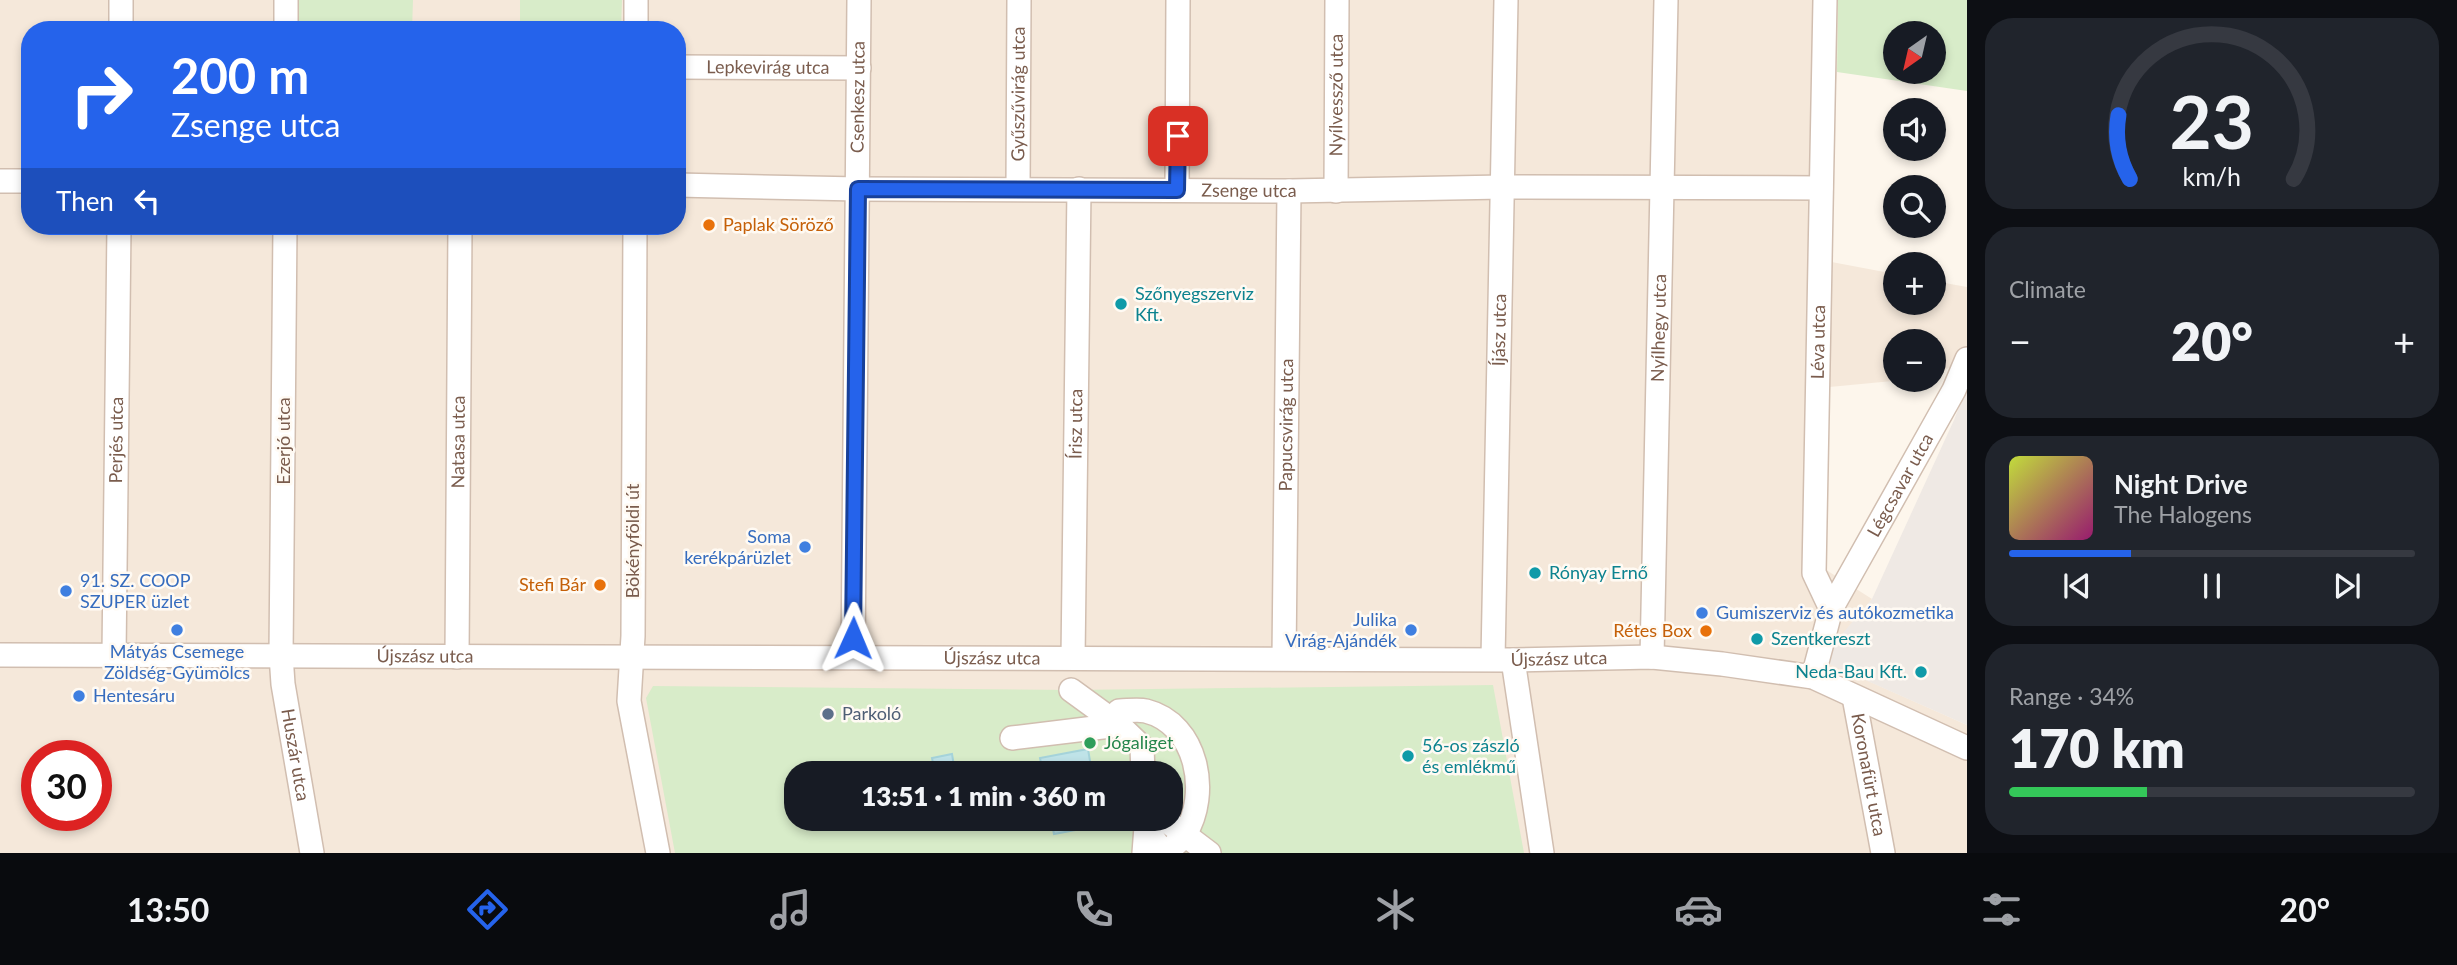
<!DOCTYPE html>
<html lang="en">
<head>
<meta charset="utf-8">
<style>
  :root { --surface:#171b24; --page:#20242c; --text:#f1f3f6; --muted:#9ea1a6; --line:#363941; --accent:#2563eb }
  body { margin:0; font-family:Lato,sans-serif; background:var(--page); color:var(--text); height:100vh; display:flex; flex-direction:column; font-size:26px; white-space:nowrap }
  * { box-sizing:border-box; margin:0 }
  p { font-size:23px; color:var(--muted) }
  .icon { flex:none; width:38px; height:38px; fill:none; stroke:currentColor; stroke-width:2; stroke-linecap:round; stroke-linejoin:round }
  .map { position:relative; flex:1; overflow:hidden }
  .sheet { display:flex; flex-direction:column; gap:18px; padding:18px; background:#0d0f14; width:490px }
  .sheet>* { flex:none }
  .hud { position:absolute; left:21px; top:21px; width:665px; height:214px; border-radius:28px; box-shadow:0 4px 10px #0003; background:#2563eb; color:#fff; overflow:hidden }
  .needle { width:46px; rotate:214deg }
  .buttons { position:absolute; left:1883px; top:21px; display:grid; gap:14px }
  .buttons a { display:grid; place-items:center; width:63px; height:63px; border-radius:50%; background:var(--surface); box-shadow:0 4px 10px #0003; font-size:35px }
  .speed { position:absolute; left:21px; top:740px; display:flex; gap:14px; font-size:35px; font-weight:700; text-align:center }
  .speed>* { display:grid; place-content:center; width:91px; height:91px; border-radius:50%; background:var(--surface); box-shadow:0 4px 10px #0003; line-height:1 }
  .speed .limit { border:10px solid #d22; background:#fff; color:#111 }
  .pin { position:absolute; display:grid; place-items:center; width:60px; height:60px; color:#fff; margin:-30px; border-radius:14px; box-shadow:0 4px 10px #0006 }
  .me { position:absolute; width:77px; margin:-38px; rotate:1deg; stroke-linejoin:round; filter:drop-shadow(0 0 5px #0008) }
  .turn { display:flex; align-items:center; gap:24px; height:147px; padding:0 35px; font-size:32px }
  .turn .icon { width:91px; height:91px; stroke-width:2.5 }
  .turn b { display:block; font-size:49px; line-height:60px }
  .then { display:flex; align-items:center; height:66px; padding:0 35px; background:#0003; gap:14px; font-size:26px }
  .big { font-size:52px; font-weight:800; line-height:1.1 }
  .sheet .card { flex:1; display:flex; flex-direction:column; justify-content:center; gap:10px; min-width:0; padding:0 24px; border-radius:28px; background:var(--page) }
  .sheet .dial { align-items:center; gap:0 }
  .dial svg { height:182px; overflow:visible; fill:none; stroke:var(--line); stroke-width:7; stroke-linecap:round; text-anchor:middle }
  .dial text { fill:var(--text); stroke:none }
  .song { display:flex; align-items:center; gap:21px }
  .cover { width:84px; height:84px; border-radius:10px; background:linear-gradient(135deg,hsl(70 70% 55%),hsl(320 70% 35%)) }
  .played { height:7px; border-radius:4px; background:linear-gradient(90deg,var(--accent) 30%,var(--line) 30%) }
  .keys { display:flex; justify-content:space-around; direction:ltr }
  .heat { display:flex; justify-content:space-between; align-items:center; font-size:38px; direction:ltr }
  .charge { height:10px; border-radius:5px; background:linear-gradient(90deg,#34c759 34%,var(--line) 0) }
  .trip { position:absolute; left:784px; top:761px; width:399px; height:70px; border-radius:28px; background:var(--surface); box-shadow:0 4px 10px #0003; font-weight:800; line-height:70px; text-align:center }
  .tabs { display:flex; height:112px; justify-content:space-around; align-items:center; background:#090b0e; color:var(--muted) }
  .tabs .icon { width:49px; height:49px }
  .tabs .selected { color:var(--accent) }
  .tabs b { font-size:32px; color:var(--text) }
  main { display:flex; flex:1; min-height:0 }
  .map>svg:first-child { display:block }
</style>
</head>
<body>
<main>
<div class="map">
<svg width="1967" height="853" viewBox="0 0 1967 853">
  <rect width="100%" height="100%" fill="#fdf6ec"/>
  <path fill="#f5e8da" fill-rule="evenodd" d="M0,0H1838L1837,72L1821,260L1895,274V303H1934V281L1967,287V365L1946,369L1940,375L1934,376V341H1895V380H1903L1819,388L1820,566L1872,599L1821,660L1967,725V853H0ZM30,30H677V226H30ZM37,756H96V816H37ZM796,774H1171V819H796Z"/>
  <path fill="#efe9e4" d="M1967,386V725L1820,660L1872,599L1954,420Z"/>
  <path fill="#d8ecc9" fill-rule="evenodd" d="M297,0H413L412,30H297Z
    M520,0H622L621,30H520Z
    M1838,0H1967V91L1837,72ZM1934,33V72H1895V33Z
    M1493,685L1524,853H675L646,698L653,686L1071,690ZM796,774H1171V819H796Z"/>
  <path fill="#bfe3e8" stroke="#a5d3da" stroke-width="2" d="M1088,749L1092,773H1043L1040,758Z
    M952,754L954,766L968,764L969,773H914L913,767L933,763L932,758Z
    M1051,819H1101L1102,825L1054,834Z"/>
  <g fill="none" stroke-linecap="round" stroke-linejoin="round">
    <defs>
      <g id="minor">
        <path d="M121,30V0"/>
        <path d="M286,30V0"/>
        <path d="M636,30V0"/>
        <path id="s1" d="M677,67L859,68"/>
        <path d="M0,181H30"/>
        <path id="s2" d="M677,185L858,189L1289,191L1503,187L1821,188"/>
        <path id="s3" d="M1018,188L1019,0"/>
        <path d="M1177,190L1178,0"/>
        <path id="s4" d="M1336,191L1337,0"/>
        <path id="s5" d="M285,226L281,655L283,684L312,853"/>
        <path d="M635,226L633,636L629,701L658,853"/>
        <path id="s6" d="M1831,609L1954,390L1967,359"/>
        <path id="s7" d="M0,655L1513,660L1652,657L1722,664L1813,677L1967,748"/>
        <path id="s8" d="M114,655L119,226"/>
        <path id="s9" d="M457,657L460,226"/>
        <path id="s10" d="M853,657L859,0"/>
        <path id="s11" d="M1652,657L1666,0"/>
        <path id="s12" d="M1073,658L1079,189"/>
        <path id="s13" d="M1284,658L1289,191"/>
        <path id="s14" d="M1493,659L1506,0"/>
        <path d="M1513,660L1542,853"/>
        <path id="s15" d="M1813,677L1831,609L1814,573L1825,0"/>
        <path d="M1071,690L1119,725"/>
        <path id="s16" d="M1854,697L1883,853"/>
        <path d="M1119,725V711C1127,711 1138,709 1146,711C1198,724 1210,794 1185,834C1180,841 1172,847 1166,853"/>
        <path d="M1012,738L1119,725L1142,747L1143,774"/>
        <path d="M1164,819L1209,853"/>
        <path d="M1144,853L1146,827L1163,853"/>
      </g>
    </defs>
    <use href="#minor" stroke="#d1beb0" stroke-width="26"/>
    <use href="#minor" stroke="#fff" stroke-width="23"/>
  </g>
  <g fill="none" stroke-linecap="round" stroke-linejoin="round">
    <defs>
      <path id="route" d="M853,638L858,189L1177,190L1178,136"/>
    </defs>
    <use href="#route" stroke="#184099" stroke-width="18"/>
    <use href="#route" stroke="#2563eb" stroke-width="12"/>
  </g>
  <g fill="#e8710a" stroke="#fffaf3" stroke-width="2.5">
    <circle cx="709" cy="225" r="7"/>
    <circle cx="600" cy="585" r="7"/>
    <circle cx="1706" cy="631" r="7"/>
  </g>
  <g fill="#0f9aa8" stroke="#fffaf3" stroke-width="2.5">
    <circle cx="1121" cy="304" r="7"/>
    <circle cx="1535" cy="573" r="7"/>
    <circle cx="1757" cy="639" r="7"/>
    <circle cx="1921" cy="672" r="7"/>
    <circle cx="1408" cy="756" r="7"/>
  </g>
  <g fill="#3f7fe0" stroke="#fffaf3" stroke-width="2.5">
    <circle cx="805" cy="547" r="7"/>
    <circle cx="66" cy="591" r="7"/>
    <circle cx="1702" cy="613" r="7"/>
    <circle cx="177" cy="630" r="7"/>
    <circle cx="1411" cy="630" r="7"/>
    <circle cx="79" cy="696" r="7"/>
  </g>
  <circle fill="#5c6f8a" stroke="#fffaf3" stroke-width="2.5" cx="828" cy="714" r="7"/>
  <circle fill="#2e9e5b" stroke="#fffaf3" stroke-width="2.5" cx="1090" cy="743" r="7"/>
  <g text-anchor="middle" stroke-width="5" stroke-linejoin="round" paint-order="stroke">
    <g font-size="18" fill="#7a5c4d" stroke="#fffaf3">
      <text dy="6" stroke="none"><textPath href="#s1" startOffset="91">Lepkevirág utca</textPath></text>
      <text dy="6" stroke="none"><textPath href="#s3" startOffset="94">Gyűszűvirág utca</textPath></text>
      <text dy="6" stroke="none"><textPath href="#s4" startOffset="96">Nyílvessző utca</textPath></text>
      <text dy="6" stroke="none"><textPath href="#s10" startOffset="560">Csenkesz utca</textPath></text>
      <text dy="6" stroke="none"><textPath href="#s2" startOffset="572">Zsenge utca</textPath></text>
      <text dy="6" stroke="none"><textPath href="#s11" startOffset="329">Nyílhegy utca</textPath></text>
      <text dy="6" stroke="none"><textPath href="#s14" startOffset="329">Íjász utca</textPath></text>
      <text dy="6" stroke="none"><textPath href="#s15" startOffset="341">Léva utca</textPath></text>
      <text dy="6" stroke="none"><textPath href="#s12" startOffset="234">Írisz utca</textPath></text>
      <text dy="6" stroke="none"><textPath href="#s13" startOffset="233">Papucsvirág utca</textPath></text>
      <text dy="6" stroke="none"><textPath href="#s8" startOffset="215">Perjés utca</textPath></text>
      <text transform="translate(284 441) rotate(-90)" y="6">Ezerjó utca</text>
      <text dy="6" stroke="none"><textPath href="#s9" startOffset="215">Natasa utca</textPath></text>
      <text dy="6" stroke="none"><textPath href="#s6" startOffset="142">Légcsavar utca</textPath></text>
      <text transform="translate(633 541) rotate(-90)" y="6">Bökényföldi út</text>
      <text dy="6" stroke="none"><textPath href="#s7" startOffset="425">Újszász utca</textPath></text>
      <text dy="6" stroke="none"><textPath href="#s7" startOffset="992">Újszász utca</textPath></text>
      <text dy="6" stroke="none"><textPath href="#s7" startOffset="1559">Újszász utca</textPath></text>
      <text dy="6" stroke="none"><textPath href="#s5" startOffset="530">Huszár utca</textPath></text>
      <text dy="6" stroke="none"><textPath href="#s16" startOffset="79">Koronafürt utca</textPath></text>
    </g>
    <g font-size="18" fill="#c56008" stroke="#fffaf3" text-anchor="end">
      <text x="723" y="231" text-anchor="start">Paplak Söröző</text>
      <text x="586" y="591">Stefi Bár</text>
      <text x="1692" y="637">Rétes Box</text>
    </g>
    <g font-size="18" fill="#0d838f" stroke="#fffaf3" text-anchor="start">
      <text x="1135" y="300">Szőnyegszerviz<tspan x="1135" dy="21">Kft.</tspan></text>
      <text x="1549" y="579">Rónyay Ernő</text>
      <text x="1771" y="645">Szentkereszt</text>
      <text x="1907" y="678" text-anchor="end">Neda-Bau Kft.</text>
      <text x="1422" y="752">56-os zászló<tspan x="1422" dy="21">és emlékmű</tspan></text>
    </g>
    <g font-size="18" fill="#366cbe" stroke="#fffaf3" text-anchor="start">
      <text x="791" y="543" text-anchor="end">Soma<tspan x="791" dy="21">kerékpárüzlet</tspan></text>
      <text x="80" y="587">91. SZ. COOP<tspan x="80" dy="21">SZUPER üzlet</tspan></text>
      <text x="1716" y="619">Gumiszerviz és autókozmetika</text>
      <text x="1397" y="626" text-anchor="end">Julika<tspan x="1397" dy="21">Virág-Ajándék</tspan></text>
      <text x="177" y="658" text-anchor="middle">Mátyás Csemege<tspan x="177" dy="21">Zöldség-Gyümölcs</tspan></text>
      <text x="93" y="702">Hentesáru</text>
    </g>
    <g font-size="18" fill="#4e5e75" stroke="#fffaf3" text-anchor="start">
      <text x="842" y="720">Parkoló</text>
    </g>
    <g font-size="18" fill="#27864d" stroke="#fffaf3" text-anchor="start">
      <text x="1104" y="749">Jógaliget</text>
    </g>
  </g>
</svg>
<div class="buttons">
<a><svg class="needle" viewBox="-14 -14 28 28"><path d="M0-13l5 13h-10z" fill="#e53935"/><path d="M0 13l5-13h-10z" fill="#9ea1a6"/></svg></a>
<a><svg class="icon" aria-label="sound" viewBox="0 0 24 24"><path d="M4 9h4l5-4v14l-5-4H4zM17 9q2 3 0 6"/></svg></a>
<a><svg class="icon" aria-label="search" viewBox="0 0 24 24"><circle cx="10" cy="10" r="6"/><path d="M15 15l6 6"/></svg></a>
<a>+</a>
<a>−</a>
</div>
<div class="speed"><div class="limit">30</div></div>
<div class="pin" style="left:1178px;top:136px;background:#d93025"><svg class="icon" aria-label="arrive" viewBox="0 0 24 24"><path d="M6 21V4h12l-3 4 3 4H6"/></svg></div>
<svg class="me" style="left:853px;top:638px" viewBox="-20 -20 40 40"><path d="M0-17L14 15 0 8-14 15z" fill="#2563eb" stroke="#fff" stroke-width="4"/></svg>
<div class="trip">13:51 · 1 min · 360 m</div>
<div class="hud">
<div class="turn"><svg class="icon" aria-label="right" viewBox="0 0 24 24"><path d="M7 20v-9h11M14 6l5 5-5 5"/></svg><div><b>200 m</b>Zsenge utca</div></div>
<div class="then">Then<svg class="icon" aria-label="left" viewBox="0 0 24 24"><path d="M17 20v-9H6M10 6l-5 5 5 5"/></svg></div>
</div>
</div>
<section class="sheet">
<div class="card dial"><svg viewBox="0 0 100 80">
<path d="M14 69A42 42 0 1 1 86 69"/>
<path d="M14 69A42 42 0 0 1 9 41" stroke="#2563eb"/>
<text x="50" y="56" font-size="32" font-weight="700">23</text>
<text x="50" y="72" font-size="11">km/h</text>
</svg></div>
<div class="card"><p>Climate</p>
<div class="heat"><a>−</a><b class="big">20°</b><a>+</a></div>
</div>
<div class="card">
<div class="song"><i class="cover"></i><div><b>Night Drive</b><p>The Halogens</p></div></div>
<div class="played"></div>
<div class="keys"><svg class="icon" aria-label="previous" viewBox="0 0 24 24"><path d="M18 5L8 12l10 7zM5 5v14"/></svg><svg class="icon" aria-label="pause" viewBox="0 0 24 24"><path d="M8 5v14M16 5v14"/></svg><svg class="icon" aria-label="next" viewBox="0 0 24 24"><path d="M6 5l10 7-10 7zM19 5v14"/></svg></div>
</div>
<div class="card"><p>Range · 34%</p><b class="big">170 km</b><div class="charge"></div></div>
</section>
</main>
<nav class="tabs">
<b>13:50</b>
<svg class="icon selected" aria-label="directions" viewBox="0 0 24 24"><path d="M12 3l9 9-9 9-9-9zM9 14v-3h6M13 9l2 2-2 2"/></svg>
<svg class="icon" aria-label="music" viewBox="0 0 24 24"><path d="M9 18V5l10-2v13"/><circle cx="6" cy="18" r="3"/><circle cx="16" cy="16" r="3"/></svg>
<svg class="icon" aria-label="phone" viewBox="0 0 24 24"><path d="M5 4h4l2 5-3 2q2 4 5 5l2-3 5 2v4C11 20 4 13 5 4z"/></svg>
<svg class="icon" aria-label="climate" viewBox="0 0 24 24"><path d="M12 3v18M4 7l16 10M4 17L20 7"/></svg>
<svg class="icon" aria-label="car" viewBox="0 0 24 24"><path d="M5 17H2v-5l4-1 3-4h7l3 4 3 1v5h-3M9 17h6M6 11h13"/><circle cx="7" cy="17" r="2"/><circle cx="17" cy="17" r="2"/></svg>
<svg class="icon" aria-label="filters" viewBox="0 0 24 24"><path d="M4 7h16M4 17h16"/><circle cx="9" cy="7" r="2"/><circle cx="15" cy="17" r="2"/></svg>
<b>20°</b>
</nav>
</body>
</html>
